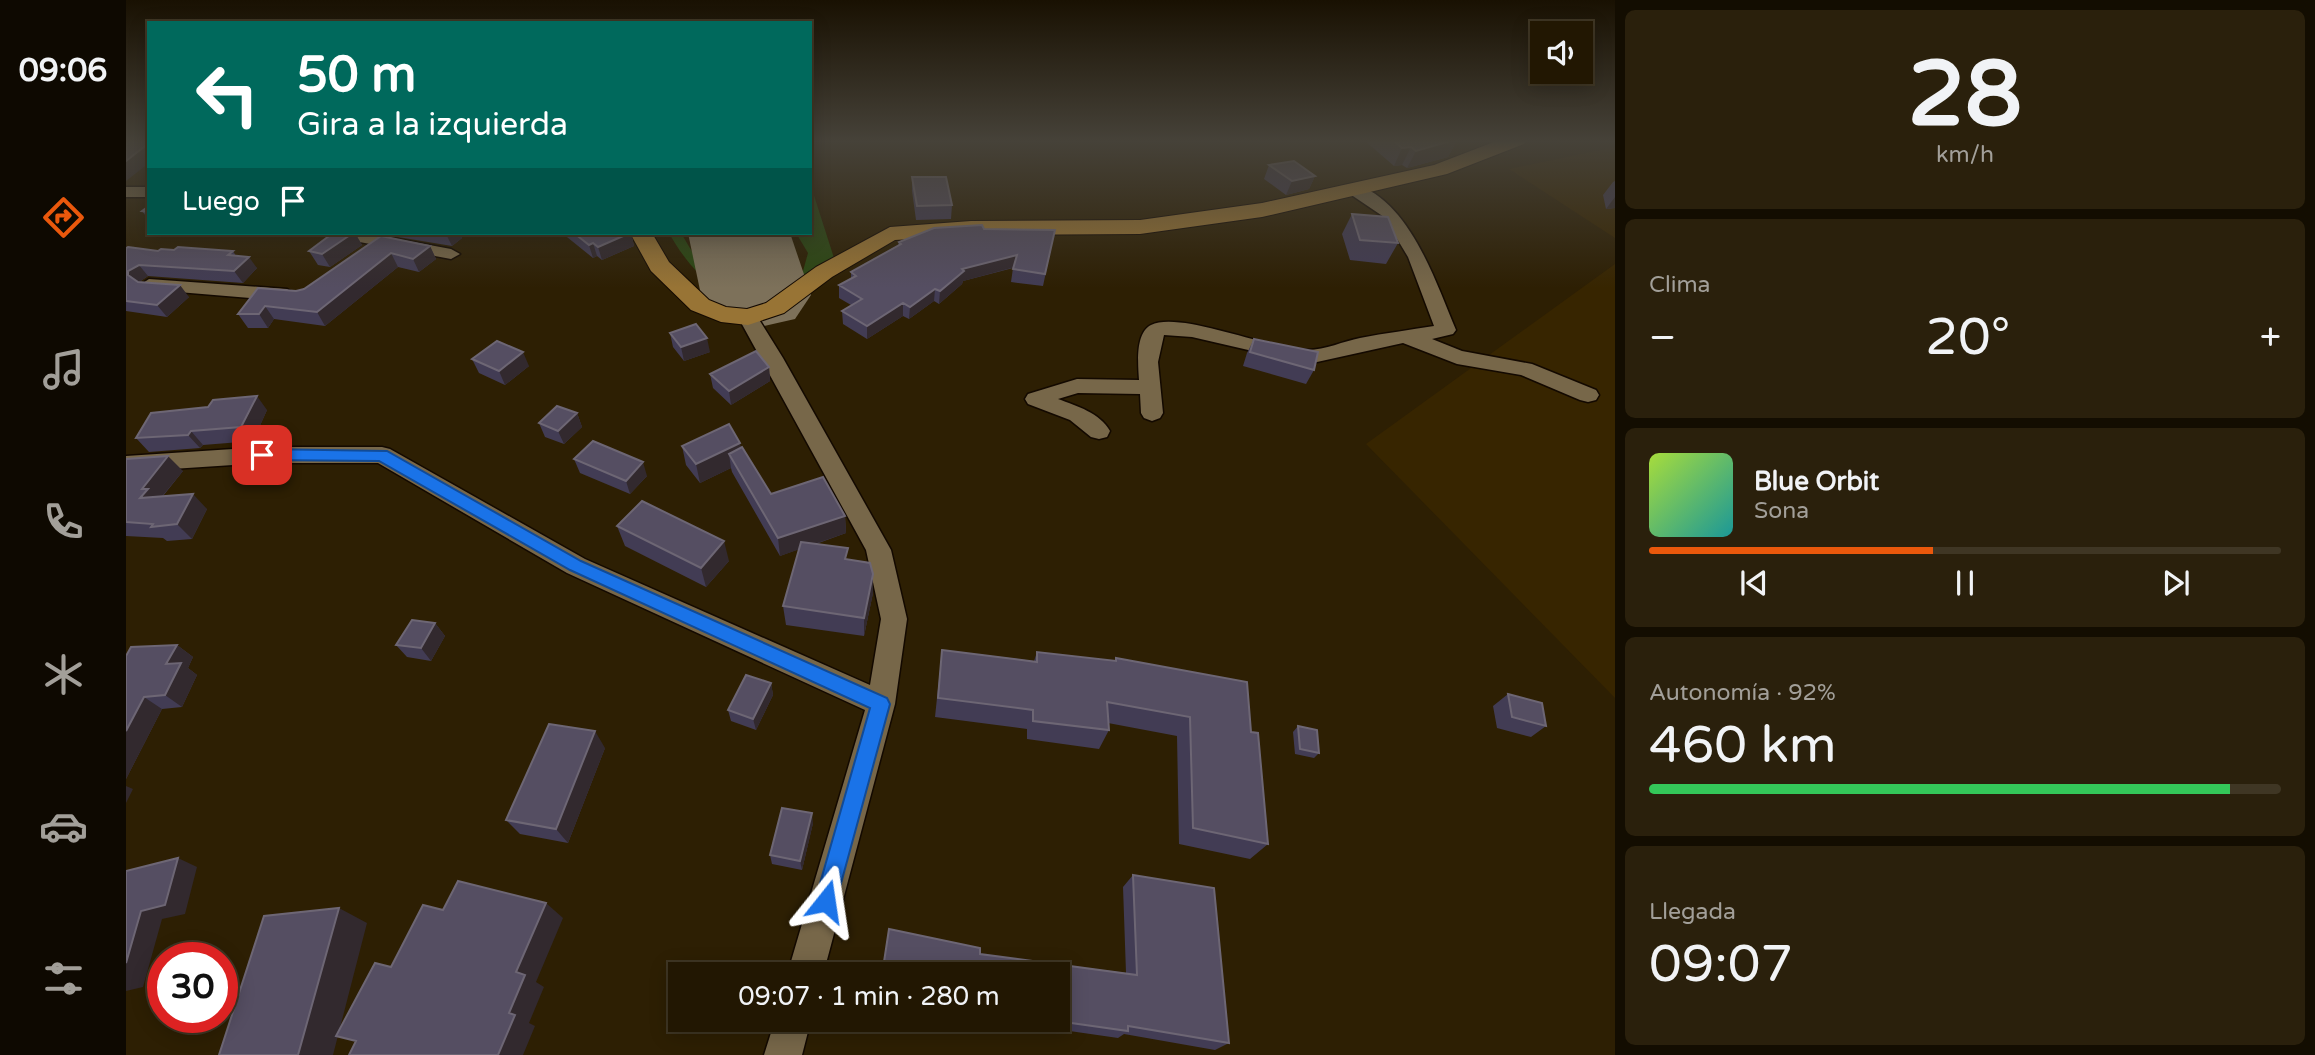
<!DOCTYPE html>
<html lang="es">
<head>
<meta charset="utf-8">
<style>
  :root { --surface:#221702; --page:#2a200c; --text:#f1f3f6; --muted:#a29f99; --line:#3f3624; --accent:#ea580c }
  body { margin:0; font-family:"Varela Round",sans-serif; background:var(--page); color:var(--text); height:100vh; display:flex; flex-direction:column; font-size:26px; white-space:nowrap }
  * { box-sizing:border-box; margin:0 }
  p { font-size:23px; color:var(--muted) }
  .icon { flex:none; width:38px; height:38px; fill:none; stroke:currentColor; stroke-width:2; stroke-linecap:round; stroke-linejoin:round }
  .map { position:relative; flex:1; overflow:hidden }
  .details { display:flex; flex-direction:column; gap:10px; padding:10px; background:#130d01; width:700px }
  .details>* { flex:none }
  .guide { position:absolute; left:21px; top:21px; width:665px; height:214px; border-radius:0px; box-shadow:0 4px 18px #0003,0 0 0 2px var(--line); background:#00695c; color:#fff; overflow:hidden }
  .buttons { position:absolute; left:1404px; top:21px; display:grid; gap:14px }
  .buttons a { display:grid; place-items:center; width:63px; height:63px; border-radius:0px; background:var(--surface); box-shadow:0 4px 18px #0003,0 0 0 2px var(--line); font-size:35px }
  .speed { position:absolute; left:21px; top:942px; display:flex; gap:14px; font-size:35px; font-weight:700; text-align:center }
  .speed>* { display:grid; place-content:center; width:91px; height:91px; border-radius:50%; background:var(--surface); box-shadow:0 4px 18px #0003,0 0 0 2px var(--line); line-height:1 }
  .speed .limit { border:10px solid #d22; background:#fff; color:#111 }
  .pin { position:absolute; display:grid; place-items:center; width:60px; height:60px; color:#fff; margin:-30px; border-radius:14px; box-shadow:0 4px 10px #0006 }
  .me { position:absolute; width:77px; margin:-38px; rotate:15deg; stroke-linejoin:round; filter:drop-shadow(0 0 5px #0008) }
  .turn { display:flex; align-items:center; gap:24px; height:147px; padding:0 35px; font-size:32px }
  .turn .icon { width:91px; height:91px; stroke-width:2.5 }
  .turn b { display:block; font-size:49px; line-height:60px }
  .then { display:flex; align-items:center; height:66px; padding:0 35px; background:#0003; gap:14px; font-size:26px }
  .big { font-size:52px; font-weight:600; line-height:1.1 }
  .details .widget { flex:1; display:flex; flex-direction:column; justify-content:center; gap:10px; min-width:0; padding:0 24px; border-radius:10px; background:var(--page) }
  .details .dial { align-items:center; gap:0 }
  .dial b { font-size:91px; line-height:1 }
  .song { display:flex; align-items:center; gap:21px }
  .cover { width:84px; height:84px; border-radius:10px; background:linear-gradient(135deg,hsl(80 70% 55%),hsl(180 70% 35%)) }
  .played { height:7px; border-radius:4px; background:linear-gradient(90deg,var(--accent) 45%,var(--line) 45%) }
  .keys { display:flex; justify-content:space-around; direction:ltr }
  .heat { display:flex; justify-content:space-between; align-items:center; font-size:38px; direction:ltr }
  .charge { height:10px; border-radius:5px; background:linear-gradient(90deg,#34c759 92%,var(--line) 0) }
  .trip { position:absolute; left:542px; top:962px; width:402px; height:70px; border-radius:0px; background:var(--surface); box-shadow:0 4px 18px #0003,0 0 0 2px var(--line); font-weight:600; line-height:70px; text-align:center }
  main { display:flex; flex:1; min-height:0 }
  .dock { display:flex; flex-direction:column; width:126px; justify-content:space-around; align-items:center; background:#0e0901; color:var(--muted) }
  .dock .icon { width:49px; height:49px }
  .dock .selected { color:var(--accent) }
  .dock b { font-size:32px; color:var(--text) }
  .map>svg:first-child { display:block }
</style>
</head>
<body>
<main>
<nav class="dock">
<b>09:06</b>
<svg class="icon selected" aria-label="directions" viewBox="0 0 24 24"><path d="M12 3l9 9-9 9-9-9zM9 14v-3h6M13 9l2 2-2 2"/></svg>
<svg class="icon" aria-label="music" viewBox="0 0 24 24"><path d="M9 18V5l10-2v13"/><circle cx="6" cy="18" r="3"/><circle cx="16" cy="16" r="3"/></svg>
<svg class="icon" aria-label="phone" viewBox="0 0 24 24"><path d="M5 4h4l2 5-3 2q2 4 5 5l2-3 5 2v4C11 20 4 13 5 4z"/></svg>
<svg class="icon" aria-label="climate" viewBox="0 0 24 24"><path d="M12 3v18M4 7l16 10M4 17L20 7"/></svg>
<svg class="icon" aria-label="car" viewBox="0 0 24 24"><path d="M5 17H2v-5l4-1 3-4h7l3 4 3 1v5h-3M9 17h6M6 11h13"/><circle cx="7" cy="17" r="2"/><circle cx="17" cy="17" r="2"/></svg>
<svg class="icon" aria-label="filters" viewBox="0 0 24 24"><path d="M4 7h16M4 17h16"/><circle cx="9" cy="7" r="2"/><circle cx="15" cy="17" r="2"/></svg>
</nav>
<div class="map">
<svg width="1489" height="1055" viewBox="0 0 1489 1055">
  <rect width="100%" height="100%" fill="#2d1f03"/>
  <path fill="#372500" d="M1489,147V238L1383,169Z
    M1489,264V698L1240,444Z"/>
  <path fill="#2b4712" d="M684,183L708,258C696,267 664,296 651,301C604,316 562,268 543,233H555L580,275L613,297L643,299L677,271L682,253L670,233H684Z"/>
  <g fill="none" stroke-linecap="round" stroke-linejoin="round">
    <path fill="#7d715a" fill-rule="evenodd" d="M562,233H664L685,295L669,319L630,328L591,319L575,295Z"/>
    <defs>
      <path id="minor" d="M1227,184C1283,198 1310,283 1330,330L1327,334L1306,339L1336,351L1406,364L1470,390L1473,395L1470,400L1462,402L1454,400L1395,375L1331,364L1277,343L1182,364L1066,337L1038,335L1032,362L1037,413L1034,418L1026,421L1018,418L1015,413L1014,394L952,393L932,399C951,406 974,413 984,431L981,437L973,439L965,437L944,420L902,404L899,399L902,394L951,379L1013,380C1012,364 1009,333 1025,325C1054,310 1147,351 1182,350C1199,350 1218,341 1234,338C1259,333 1284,330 1308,326L1282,257L1258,217L1221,192L1219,189L1221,186Z
        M0,187H23V197H0Z
        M203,233H239L325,249L334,254L325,259L212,238Z
        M23,279L161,289L170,295L161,301L16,289L14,285Z
        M622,311L629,313L657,358L765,550L781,619L769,704L697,975H661L739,710L441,573L252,463H136L0,472V456L136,447H256L264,449L459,559L744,685L755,619L740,550L612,317L615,313Z
        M649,1020H685L676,1055H638Z"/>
      <path id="major" d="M1373,140H1401L1398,144L1321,174L1136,217L1014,234L845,235L769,240L706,277L658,313L622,325L595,322L565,310L525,271L504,233H526L543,262L583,300L600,307L621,309L640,303L690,267L764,227L845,221L1014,220L1136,203L1308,165Z"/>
    </defs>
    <use href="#minor" stroke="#130900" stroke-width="3"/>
    <use href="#major" stroke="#130900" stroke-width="2"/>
    <use href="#minor" fill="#776749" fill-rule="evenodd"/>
    <use href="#major" fill="#987435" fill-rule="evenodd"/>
  </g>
  <path fill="#423c54" d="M1238,140H1331L1322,157L1281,168L1276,165L1268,166Z
    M1143,165L1189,176L1183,189L1160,195L1138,179Z
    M786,177L826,205L825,219L790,220L786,191Z
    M1489,181V208L1480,209L1477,195L1487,182Z
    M23,206V220L16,211Z
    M1226,214L1272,243L1260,264L1224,260L1216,234Z
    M858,229L929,230L917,286L885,282L887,268L837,281L836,284L813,304L808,301L783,319L777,316L741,339L717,324L716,311L725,305L713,298V285L725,279V272L772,245L773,242Z
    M207,233H229L236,245L204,267L192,265L183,251Z
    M248,233H337L334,235L336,238L326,246Z
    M436,233H505L508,246L476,260L471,256L467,258Z
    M255,236L304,246L310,259L293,272L272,267L199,326L148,319L142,328H122L112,314L178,289Z
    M0,248L32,251L48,250L107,251L110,256L131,268L117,283L22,276L13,282L63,297L41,317L0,311Z
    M544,333L584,352L558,361L547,347Z
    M1128,339L1188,370L1180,384L1117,366L1121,353Z
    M346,359L403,366L379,385L353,373Z
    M643,367L644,381L605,405L587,388L584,374Z
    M141,410L127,441L77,445L74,448L23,452L10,438Z
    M451,413L456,427L438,444L419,437L413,423Z
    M556,446L615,447L645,494L719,516L720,533L690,544L722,560L747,593L738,636L660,625L657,606L673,549L654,556L606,472L605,468L574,483L560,465Z
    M0,459L57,471L37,496L81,509L66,539L41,541L37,538L0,536Z
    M448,459L521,476L504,494L454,473Z
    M491,526L603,561L580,587L499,546Z
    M309,623L319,636L305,661L281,657L270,645Z
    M51,645L67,657L62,668L71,675L56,707L36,709L0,779V656Z
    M816,650L908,661L911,652L989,661L990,658L1125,732L1142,844L1124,859L1053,844L1051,736L982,723L983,730L973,749L901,739V729L809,717Z
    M645,683L647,695L630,730L605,721L602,710Z
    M1382,694L1420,726L1405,737L1371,728L1367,706Z
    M1172,726L1193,753L1188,758L1169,754L1167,732Z
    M479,748L442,843L394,834L380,820Z
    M687,823L676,870L646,864L644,855Z
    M1007,875L1103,1043L1089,1050L998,1034L992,1038L867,1020H933L854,954L1000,973L997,887Z"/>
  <path fill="#32292e" d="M1328,140H1331L1322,157L1281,168L1290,151Z
    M23,143V163L0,181V161Z
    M1285,147L1276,165L1268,166L1276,148Z
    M1189,176L1183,189L1160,195L1166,181Z
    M1489,197V208L1480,209Z
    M227,233H229L236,245L204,267L196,254Z
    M322,233H337L334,235L336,238L326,246L320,234Z
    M505,233L508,246L476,260L472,247Z
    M467,243L471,256L467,258L463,245Z
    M304,246L310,259L293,272L287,259Z
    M265,253L272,267L199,326L191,312Z
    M891,255L889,267L837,281L836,284L813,304L814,291L836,269Z
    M123,257L131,268L117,283L108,271Z
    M13,265L22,276L12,283L2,275V271Z
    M54,285L63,297L41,317L31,305Z
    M809,289L808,301L783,319L784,307Z
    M777,303V316L741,339V326Z
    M139,306L148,319L142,328L133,314Z
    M581,338L584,352L558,361L555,347Z
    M397,352L403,366L379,385L373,371Z
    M643,367L644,381L605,405L603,391Z
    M131,396L141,410L127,441L115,427Z
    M451,413L456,427L438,444L432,431Z
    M65,431L77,445L74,448L62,435Z
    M614,443L618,462L603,454L605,468L574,483L570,464Z
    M42,456L57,471L33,500L14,498L16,489Z
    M517,462L521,476L504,494L500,481Z
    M67,494L81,509L66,539L51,524Z
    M719,516L720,533L654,556L652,538Z
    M598,541L603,561L580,587L575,568Z
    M747,574V593L738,636V618Z
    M309,623L319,636L305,661L295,648Z
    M51,645L67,657L62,668L71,675L56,707L39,695L40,664Z
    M645,683L647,695L630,730L627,719Z
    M18,697L36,709L0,779V731Z
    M469,731L479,748L442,843L430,829Z
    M0,786L7,789L0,803Z
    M686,813L687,823L676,870L674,861Z
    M52,858L71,867L59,914L36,919L17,987L0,991V963L15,911Z
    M420,903L437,918L410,982L418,987L403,1023L409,1026L397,1055H372L390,972Z
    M213,908L241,923L207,1055H172Z"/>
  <path fill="#554e62" stroke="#6d6674" stroke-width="2" d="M0,140H23V143L0,161Z
    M1267,140H1328L1290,151L1285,147L1276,148Z
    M1168,161L1189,176L1166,181L1143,165Z
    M786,177H820L826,205L791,206Z
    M23,206V212L16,211Z
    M1226,214L1262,217L1272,243L1234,240Z
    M856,225L858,229L929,230L919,274L887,269L891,255L836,269L838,271L814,291L809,289L784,307L777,303L741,326L716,311L736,299L713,285L730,276L725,272L775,244L773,242L808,228Z
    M207,233H227L196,254L183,251Z
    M448,233H504L472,247L467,243L463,245Z
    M255,236L304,246L287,259L265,253L191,312L139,306L133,314H112L132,288L170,291L178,289Z
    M2,247L32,251L35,249L48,250L52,247L107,251L102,255L123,257L108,271L13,265L2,271V275L12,282L54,285L31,305L0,301V248Z
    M570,324L581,338L555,347L544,333Z
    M1128,339L1192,352L1188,370L1124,352Z
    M371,341L397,352L373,371L346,359Z
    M630,351L643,367L603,391L584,374Z
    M131,396L115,427L65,431L62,435L10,438L25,413L82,407L87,400Z
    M431,406L451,413L432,431L413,423Z
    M603,424L614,443L570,464L556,446Z
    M467,441L517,462L500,481L448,459Z
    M616,447L645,494L697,477L719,516L652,538L603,454Z
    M42,456L16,489H22L14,498L67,494L51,524L25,527L27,524L0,522V459Z
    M516,501L598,541L575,568L491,526Z
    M675,542L722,548L719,559L744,563L747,574L738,618L657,606Z
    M286,620L309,623L295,648L270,645Z
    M51,645L40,664L55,663L39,695L18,697L0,731V656L5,647Z
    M816,650L911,662V652L990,661V658L1121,682L1125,732L1132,733L1142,844L1067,828L1064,717L981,702L983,730L907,721V710L812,698Z
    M620,675L645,683L627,719L602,710Z
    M1382,694L1416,703L1420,726L1386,717Z
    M423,724L469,731L430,829L380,820Z
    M1172,726L1191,730L1193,753L1174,749Z
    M656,808L686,813L674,861L644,855Z
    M52,858L39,905L15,911L0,963V871Z
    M1007,875L1088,888L1103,1043L1002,1026V1031L924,1020H933V975H756L763,929L854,948V954L1011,975Z
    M332,881L420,903L390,972L399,975L383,1013L389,1015L372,1055H223L230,1041L210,1036L249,963L265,967L297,905L317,910Z
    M213,908L172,1055H93L138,916Z"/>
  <linearGradient id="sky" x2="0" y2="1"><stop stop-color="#191102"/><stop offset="0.49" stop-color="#464239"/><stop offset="1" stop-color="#464239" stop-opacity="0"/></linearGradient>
  <rect width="1489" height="288" fill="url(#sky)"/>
  <path fill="#1a73e8" stroke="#114b97" stroke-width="2" d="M136,449L261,451L455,561L761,698L764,704L708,909L700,912L692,909L689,901L744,708L444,570L253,461L136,460L129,455Z"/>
</svg>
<div class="buttons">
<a><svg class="icon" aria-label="sound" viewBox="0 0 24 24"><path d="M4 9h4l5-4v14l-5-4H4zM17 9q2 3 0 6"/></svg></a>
</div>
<div class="speed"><div class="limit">30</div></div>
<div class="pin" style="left:136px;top:455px;background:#d93025"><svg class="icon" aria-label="arrive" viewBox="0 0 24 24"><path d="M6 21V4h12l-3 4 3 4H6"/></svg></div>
<svg class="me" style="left:700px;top:901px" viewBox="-20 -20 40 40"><path d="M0-17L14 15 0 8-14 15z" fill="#1a73e8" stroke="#fff" stroke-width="4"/></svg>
<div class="trip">09:07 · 1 min · 280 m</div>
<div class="guide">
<div class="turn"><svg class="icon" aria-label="left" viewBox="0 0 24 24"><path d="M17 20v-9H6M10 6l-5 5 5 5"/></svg><div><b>50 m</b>Gira a la izquierda</div></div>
<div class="then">Luego<svg class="icon" aria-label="arrive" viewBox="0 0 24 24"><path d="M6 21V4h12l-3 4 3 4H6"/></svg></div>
</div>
</div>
<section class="details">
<div class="widget dial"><b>28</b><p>km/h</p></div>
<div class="widget"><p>Clima</p>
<div class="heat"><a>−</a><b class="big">20°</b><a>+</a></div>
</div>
<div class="widget">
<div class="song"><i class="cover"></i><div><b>Blue Orbit</b><p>Sona</p></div></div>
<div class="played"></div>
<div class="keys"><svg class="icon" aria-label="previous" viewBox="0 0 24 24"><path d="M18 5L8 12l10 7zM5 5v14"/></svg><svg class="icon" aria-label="pause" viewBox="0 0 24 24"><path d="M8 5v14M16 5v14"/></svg><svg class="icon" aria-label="next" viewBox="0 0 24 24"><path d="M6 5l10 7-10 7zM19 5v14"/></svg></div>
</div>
<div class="widget"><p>Autonomía · 92%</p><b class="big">460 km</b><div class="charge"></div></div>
<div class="widget"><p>Llegada</p><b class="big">09:07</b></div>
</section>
</main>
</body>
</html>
